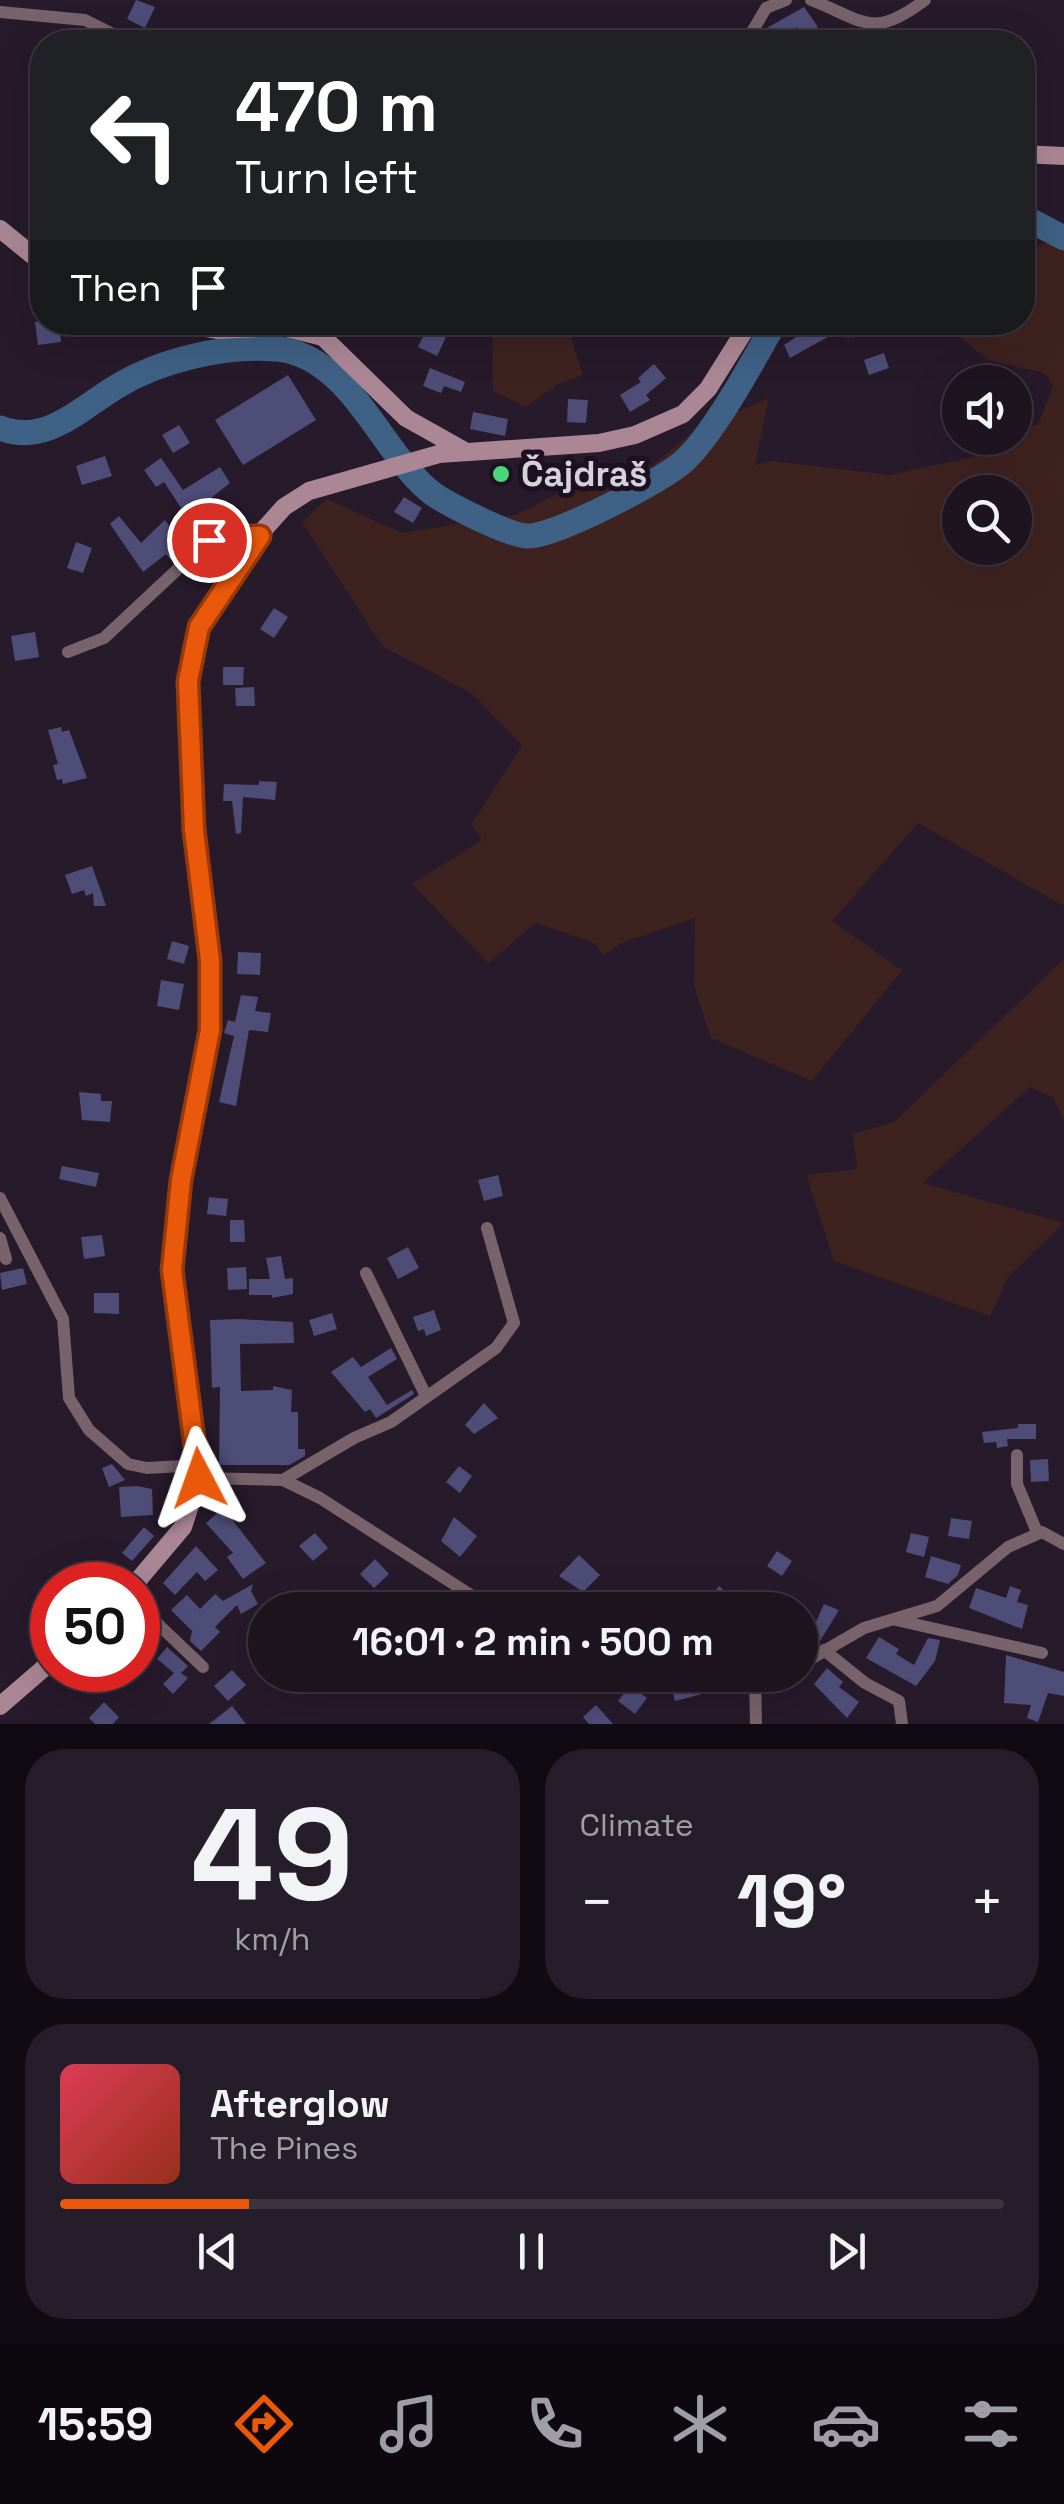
<!DOCTYPE html>
<html lang="en">
<head>
<meta charset="utf-8">
<style>
  :root { --surface:#1d1420; --page:#251d29; --text:#f1f3f6; --muted:#a09ea5; --line:#3b333e; --accent:#ea580c }
  body { margin:0; font-family:"Space Grotesk",sans-serif; background:var(--page); color:var(--text); height:100vh; display:flex; flex-direction:column; font-size:38px; white-space:nowrap }
  * { box-sizing:border-box; margin:0 }
  p { font-size:32px; color:var(--muted) }
  .icon { flex:none; width:55px; height:55px; fill:none; stroke:currentColor; stroke-width:2; stroke-linecap:round; stroke-linejoin:round }
  .map { position:relative; height:1724px; overflow:hidden }
  .side { display:flex; flex-direction:column; gap:25px; padding:25px; background:#100b12; flex:1 }
  .side>* { flex:none }
  .hud { position:absolute; left:30px; top:30px; width:1005px; height:305px; border-radius:40px; box-shadow:0 10px 40px #0002,0 0 0 2px var(--line); background:#202124; color:#fff; overflow:hidden }
  .controls { position:absolute; left:942px; top:365px; display:grid; gap:20px }
  .controls a { display:grid; place-items:center; width:90px; height:90px; border-radius:50%; background:var(--surface); box-shadow:0 10px 40px #0002,0 0 0 2px var(--line); font-size:50px }
  .speed { position:absolute; left:30px; top:1562px; display:flex; gap:20px; font-size:50px; font-weight:700; text-align:center }
  .speed>* { display:grid; place-content:center; width:130px; height:130px; border-radius:50%; background:var(--surface); box-shadow:0 10px 40px #0002,0 0 0 2px var(--line); line-height:1 }
  .speed .limit { border:15px solid #d22; background:#fff; color:#111 }
  .pin { position:absolute; display:grid; place-items:center; width:85px; height:85px; color:#fff; margin:-42px; border:5px solid #fff; border-radius:50%; box-shadow:0 2px 10px #0007 }
  .me { position:absolute; width:110px; margin:-55px; rotate:356deg; stroke-linejoin:round; filter:drop-shadow(0 0 8px #0008) }
  .turn { display:flex; align-items:center; gap:35px; height:210px; padding:0 40px; font-size:45px }
  .turn .icon { width:130px; height:130px; stroke-width:2.5 }
  .turn b { display:block; font-size:70px; line-height:85px }
  .then { display:flex; align-items:center; height:95px; padding:0 40px; background:#0003; gap:20px; font-size:38px }
  .big { font-size:75px; font-weight:600; line-height:1.1 }
  .side .tile { flex:1; display:flex; flex-direction:column; justify-content:center; gap:15px; min-width:0; padding:0 35px; border-radius:40px; background:var(--page) }
  .side .dial { align-items:center; gap:0 }
  .dial b { font-size:130px; line-height:1 }
  .song { display:flex; align-items:center; gap:30px }
  .cover { width:120px; height:120px; border-radius:15px; background:linear-gradient(135deg,hsl(350 70% 55%),hsl(10 70% 35%)) }
  .played { height:10px; border-radius:5px; background:linear-gradient(90deg,var(--accent) 20%,var(--line) 20%) }
  .keys { display:flex; justify-content:space-around; direction:ltr }
  .heat { display:flex; justify-content:space-between; align-items:center; font-size:55px; direction:ltr }
  .side .tiles { flex:1; display:grid; gap:25px; grid-template-columns:1fr 1fr }
  .tile:last-child { grid-column:span 2 }
  .trip { position:absolute; left:248px; top:1592px; width:570px; height:100px; border-radius:50px; background:var(--surface); box-shadow:0 10px 40px #0002,0 0 0 2px var(--line); font-weight:600; line-height:100px; text-align:center }
  .menu { display:flex; height:160px; justify-content:space-around; align-items:center; background:#0c080d; color:var(--muted) }
  .menu .icon { width:70px; height:70px }
  .menu .active { color:var(--accent) }
  .menu b { font-size:45px; color:var(--text) }
  .map>svg:first-child { display:block }
</style>
</head>
<body>
<div class="map">
<svg width="1064" height="1724" viewBox="0 0 1064 1724">
  <rect width="100%" height="100%" fill="#271a2b"/>
  <path fill="#3e2220" fill-rule="evenodd" d="M1064,232V906L918,823L832,921L902,970L812,1081L711,1038L694,986L695,918L622,943L603,955L594,943L536,923L488,963L412,884L482,840L472,824L522,745L471,693L382,646L302,522L327,499L402,533L518,514L571,487L648,469L694,431L769,398L755,465L773,461L890,475L986,454L1039,422L1053,387L1045,373L988,360L943,323L1022,322L1023,254ZM1015,492V548H960V492Z
    M493,323H566L583,375L558,384L526,407L493,391Z
    M1064,959V1122L1054,1098L1030,1087L923,1183L1064,1223L1008,1277L990,1316L834,1261L806,1175L857,1169L853,1134L894,1122Z"/>
  <g fill="none" stroke-linecap="round" stroke-linejoin="round">
    <path stroke="#3f6185" stroke-width="25" d="M1022,216L1064,238
      M0,428C46,446 81,408 116,387C160,360 224,345 276,349C347,354 379,447 427,489C441,502 510,536 528,536C556,536 662,481 684,461C715,432 753,361 775,322"/>
  </g>
  <path fill="#4e4d78" d="M136,0L155,7L145,28L127,19Z
    M804,7L818,27L800,35L797,27L770,42L765,29Z
    M35,322H59L61,342L38,345Z
    M819,322H873L848,338L842,329L790,358L784,345Z
    M427,328L446,337L437,356L418,347Z
    M884,353L889,368L869,375L864,360Z
    M654,364L666,378L646,395L650,400L630,412L620,395L641,382L638,378Z
    M430,368L465,382L461,392L444,386L441,393L423,386Z
    M288,375L316,420L243,465L215,420Z
    M568,399L588,400L586,423L567,422Z
    M473,412L508,419L505,436L470,429Z
    M179,425L190,443L173,453L162,435Z
    M105,456L112,476L82,485L76,466Z
    M161,458L183,490L220,467L230,483L187,517L164,482L156,487L144,470Z
    M404,497L422,508L413,523L394,512Z
    M119,516L141,543L165,520L186,548L172,561L166,554L143,572L110,524Z
    M76,542L92,548L83,573L67,568Z
    M274,608L288,617L274,638L260,629Z
    M35,632L39,657L15,661L11,636Z
    M223,667H244L243,685H223Z
    M254,687L255,706H236L235,688Z
    M61,727L62,732L69,730L87,778L63,784L62,779L57,780L53,765L58,764L48,730Z
    M259,781L277,782L275,800L243,797L241,833L236,834L232,801H223L224,784L259,785Z
    M92,866L101,891L106,906H94L93,893L86,896L84,890L72,894L65,875Z
    M172,941L189,946L184,964L167,959Z
    M238,952L261,953L260,975L237,974Z
    M161,980L184,984L179,1010L157,1006Z
    M241,995L258,997L255,1011L271,1013L268,1032L249,1030L236,1106L219,1102L234,1036L224,1033L228,1020L235,1022Z
    M79,1092L101,1094V1101H112L110,1122L82,1120Z
    M62,1166L99,1173L96,1187L59,1179Z
    M498,1175L503,1196L484,1201L478,1180Z
    M209,1197L228,1199L226,1216L207,1214Z
    M230,1220H244L245,1242H230Z
    M102,1235L105,1256L84,1259L81,1237Z
    M408,1247L419,1268L398,1279L387,1258Z
    M281,1256L285,1279L293,1278V1294L272,1298V1295H249V1279H270L266,1258Z
    M246,1267L247,1289L228,1290L227,1268Z
    M23,1268L27,1284L2,1290L0,1273Z
    M94,1293H119V1314L94,1313Z
    M434,1310L441,1330L426,1336L424,1329L418,1331L413,1317Z
    M332,1313L337,1329L314,1336L309,1320Z
    M239,1319L293,1322L294,1343L240,1344L241,1391L273,1390V1386L292,1390L291,1412H298V1449H305V1456L289,1465H219L220,1387L212,1388L210,1320Z
    M391,1348L397,1359L368,1377L387,1405L412,1390L414,1394L376,1418L370,1409L365,1412L331,1372L353,1357L361,1367Z
    M484,1403L498,1418L474,1434L465,1425Z
    M1018,1424H1036V1439H1007L1008,1446L997,1448L996,1442L984,1443L982,1432L1018,1428Z
    M1048,1459L1049,1481L1031,1482L1030,1460Z
    M112,1464L125,1480L109,1487L102,1468Z
    M459,1466L472,1476L460,1493L446,1482Z
    M137,1486L152,1489L153,1515L121,1517L119,1487Z
    M223,1508L266,1563L243,1579L227,1557L233,1553L206,1523Z
    M454,1517L477,1536L460,1557L441,1541Z
    M951,1518L972,1521L969,1539L948,1536Z
    M144,1527L154,1536L132,1561L122,1553Z
    M315,1533L328,1548L313,1561L299,1546Z
    M911,1533L929,1537L924,1557L906,1552Z
    M196,1546L218,1570L205,1581L197,1572L175,1595L163,1583Z
    M777,1551L792,1561L782,1576L767,1566Z
    M579,1555L600,1575L583,1592L559,1576Z
    M931,1556L961,1565L958,1575L948,1584L925,1577Z
    M375,1559L389,1574L374,1588L360,1574Z
    M253,1584L251,1591L258,1604L241,1614L237,1605L215,1627L220,1632L201,1651L190,1641L192,1631L171,1610L187,1595L200,1609L215,1594L223,1601Z
    M719,1586L746,1610H729L712,1595Z
    M1010,1586L1021,1590L1017,1602L1028,1605L1022,1629L969,1608L976,1588L1006,1598Z
    M443,1595L468,1605L476,1610H437Z
    M824,1604L839,1610L820,1641L808,1649L800,1636L812,1621L815,1624Z
    M879,1637L899,1649L896,1654L914,1665L928,1638L940,1640L935,1661L916,1686L866,1658Z
    M167,1647L188,1666L181,1673L188,1678L173,1694L163,1684L174,1673L157,1659Z
    M1006,1655L1064,1672V1696L1048,1693L1038,1722L1027,1718L1031,1705L1004,1703Z
    M827,1668L843,1682L839,1687L859,1702L847,1718L814,1684Z
    M232,1670L246,1685L228,1701L214,1686Z
    M668,1675H730L733,1686L675,1701Z
    M630,1686L647,1698L635,1714L618,1701Z
    M104,1702L119,1717L113,1724H95L89,1718Z
    M596,1705L613,1724H589L583,1717Z
    M232,1706L246,1724H209Z"/>
  <g fill="none" stroke-linecap="round" stroke-linejoin="round">
    <path stroke="#78626b" stroke-width="12" d="M811,0C865,21 872,40 925,0
      M0,12L85,20L129,42
      M746,42L766,8L786,0
      M68,652L104,638L209,540L227,535H259
      M0,1198L63,1319L69,1398L89,1430L128,1464L147,1468L199,1465
      M0,1238L6,1259
      M366,1273L426,1396
      M1017,1455V1484L1037,1532
      M199,1478L283,1480L354,1438L391,1422L496,1348L514,1323L487,1228
      M283,1480L320,1498L494,1610
      M138,1605L203,1667
      M896,1620L1042,1653
      M824,1650L865,1683L899,1701L902,1724
      M800,1665L864,1628L937,1606L1008,1547L1042,1532L1064,1544
      M755,1675L756,1724
      M758,1675L763,1679L782,1675"/>
    <path stroke="#ab8796" stroke-width="18" d="M1022,154L1064,156
      M0,229L42,263
      M171,322L217,330L282,327L323,337L406,418L463,450
      M134,1585L183,1527L199,1478L171,1270L181,1180L210,1030L208,933L189,748L188,681L199,627L259,535L284,507L309,491L439,454L599,443L635,435L683,414L708,389L750,322
      M0,1706L52,1661"/>
  </g>
  <g fill="none" stroke-linecap="round" stroke-linejoin="round">
    <defs>
      <path id="route" d="M199,1478L172,1270L181,1180L210,1030V960L194,830L188,681L199,627L260,536H219L209,540"/>
    </defs>
    <use href="#route" stroke="#983908" stroke-width="25"/>
    <use href="#route" stroke="#ea580c" stroke-width="18"/>
  </g>
  <circle fill="#49d778" stroke="#1d1121" stroke-width="4" cx="501" cy="474" r="10"/>
  <g text-anchor="middle" stroke-width="10" stroke-linejoin="round" paint-order="stroke">
    <g font-size="35" font-weight="bold" fill="#d8d0db" stroke="#1d1121" text-anchor="start">
      <text x="521" y="486">Čajdraš</text>
    </g>
  </g>
</svg>
<div class="controls">
<a><svg class="icon" aria-label="sound" viewBox="0 0 24 24"><path d="M4 9h4l5-4v14l-5-4H4zM17 9q2 3 0 6"/></svg></a>
<a><svg class="icon" aria-label="search" viewBox="0 0 24 24"><circle cx="10" cy="10" r="6"/><path d="M15 15l6 6"/></svg></a>
</div>
<div class="speed"><div class="limit">50</div></div>
<div class="pin" style="left:209px;top:540px;background:#d93025"><svg class="icon" aria-label="arrive" viewBox="0 0 24 24"><path d="M6 21V4h12l-3 4 3 4H6"/></svg></div>
<svg class="me" style="left:199px;top:1478px" viewBox="-20 -20 40 40"><path d="M0-17L14 15 0 8-14 15z" fill="#ea580c" stroke="#fff" stroke-width="4"/></svg>
<div class="trip">16:01 · 2 min · 500 m</div>
<div class="hud">
<div class="turn"><svg class="icon" aria-label="left" viewBox="0 0 24 24"><path d="M17 20v-9H6M10 6l-5 5 5 5"/></svg><div><b>470 m</b>Turn left</div></div>
<div class="then">Then<svg class="icon" aria-label="arrive" viewBox="0 0 24 24"><path d="M6 21V4h12l-3 4 3 4H6"/></svg></div>
</div>
</div>
<section class="side">
<div class="tiles">
<div class="tile dial"><b>49</b><p>km/h</p></div>
<div class="tile"><p>Climate</p>
<div class="heat"><a>−</a><b class="big">19°</b><a>+</a></div>
</div>
<div class="tile">
<div class="song"><i class="cover"></i><div><b>Afterglow</b><p>The Pines</p></div></div>
<div class="played"></div>
<div class="keys"><svg class="icon" aria-label="previous" viewBox="0 0 24 24"><path d="M18 5L8 12l10 7zM5 5v14"/></svg><svg class="icon" aria-label="pause" viewBox="0 0 24 24"><path d="M8 5v14M16 5v14"/></svg><svg class="icon" aria-label="next" viewBox="0 0 24 24"><path d="M6 5l10 7-10 7zM19 5v14"/></svg></div>
</div>
</div>
</section>
<nav class="menu">
<b>15:59</b>
<svg class="icon active" aria-label="directions" viewBox="0 0 24 24"><path d="M12 3l9 9-9 9-9-9zM9 14v-3h6M13 9l2 2-2 2"/></svg>
<svg class="icon" aria-label="music" viewBox="0 0 24 24"><path d="M9 18V5l10-2v13"/><circle cx="6" cy="18" r="3"/><circle cx="16" cy="16" r="3"/></svg>
<svg class="icon" aria-label="phone" viewBox="0 0 24 24"><path d="M5 4h4l2 5-3 2q2 4 5 5l2-3 5 2v4C11 20 4 13 5 4z"/></svg>
<svg class="icon" aria-label="climate" viewBox="0 0 24 24"><path d="M12 3v18M4 7l16 10M4 17L20 7"/></svg>
<svg class="icon" aria-label="car" viewBox="0 0 24 24"><path d="M5 17H2v-5l4-1 3-4h7l3 4 3 1v5h-3M9 17h6M6 11h13"/><circle cx="7" cy="17" r="2"/><circle cx="17" cy="17" r="2"/></svg>
<svg class="icon" aria-label="filters" viewBox="0 0 24 24"><path d="M4 7h16M4 17h16"/><circle cx="9" cy="7" r="2"/><circle cx="15" cy="17" r="2"/></svg>
</nav>
</body>
</html>
